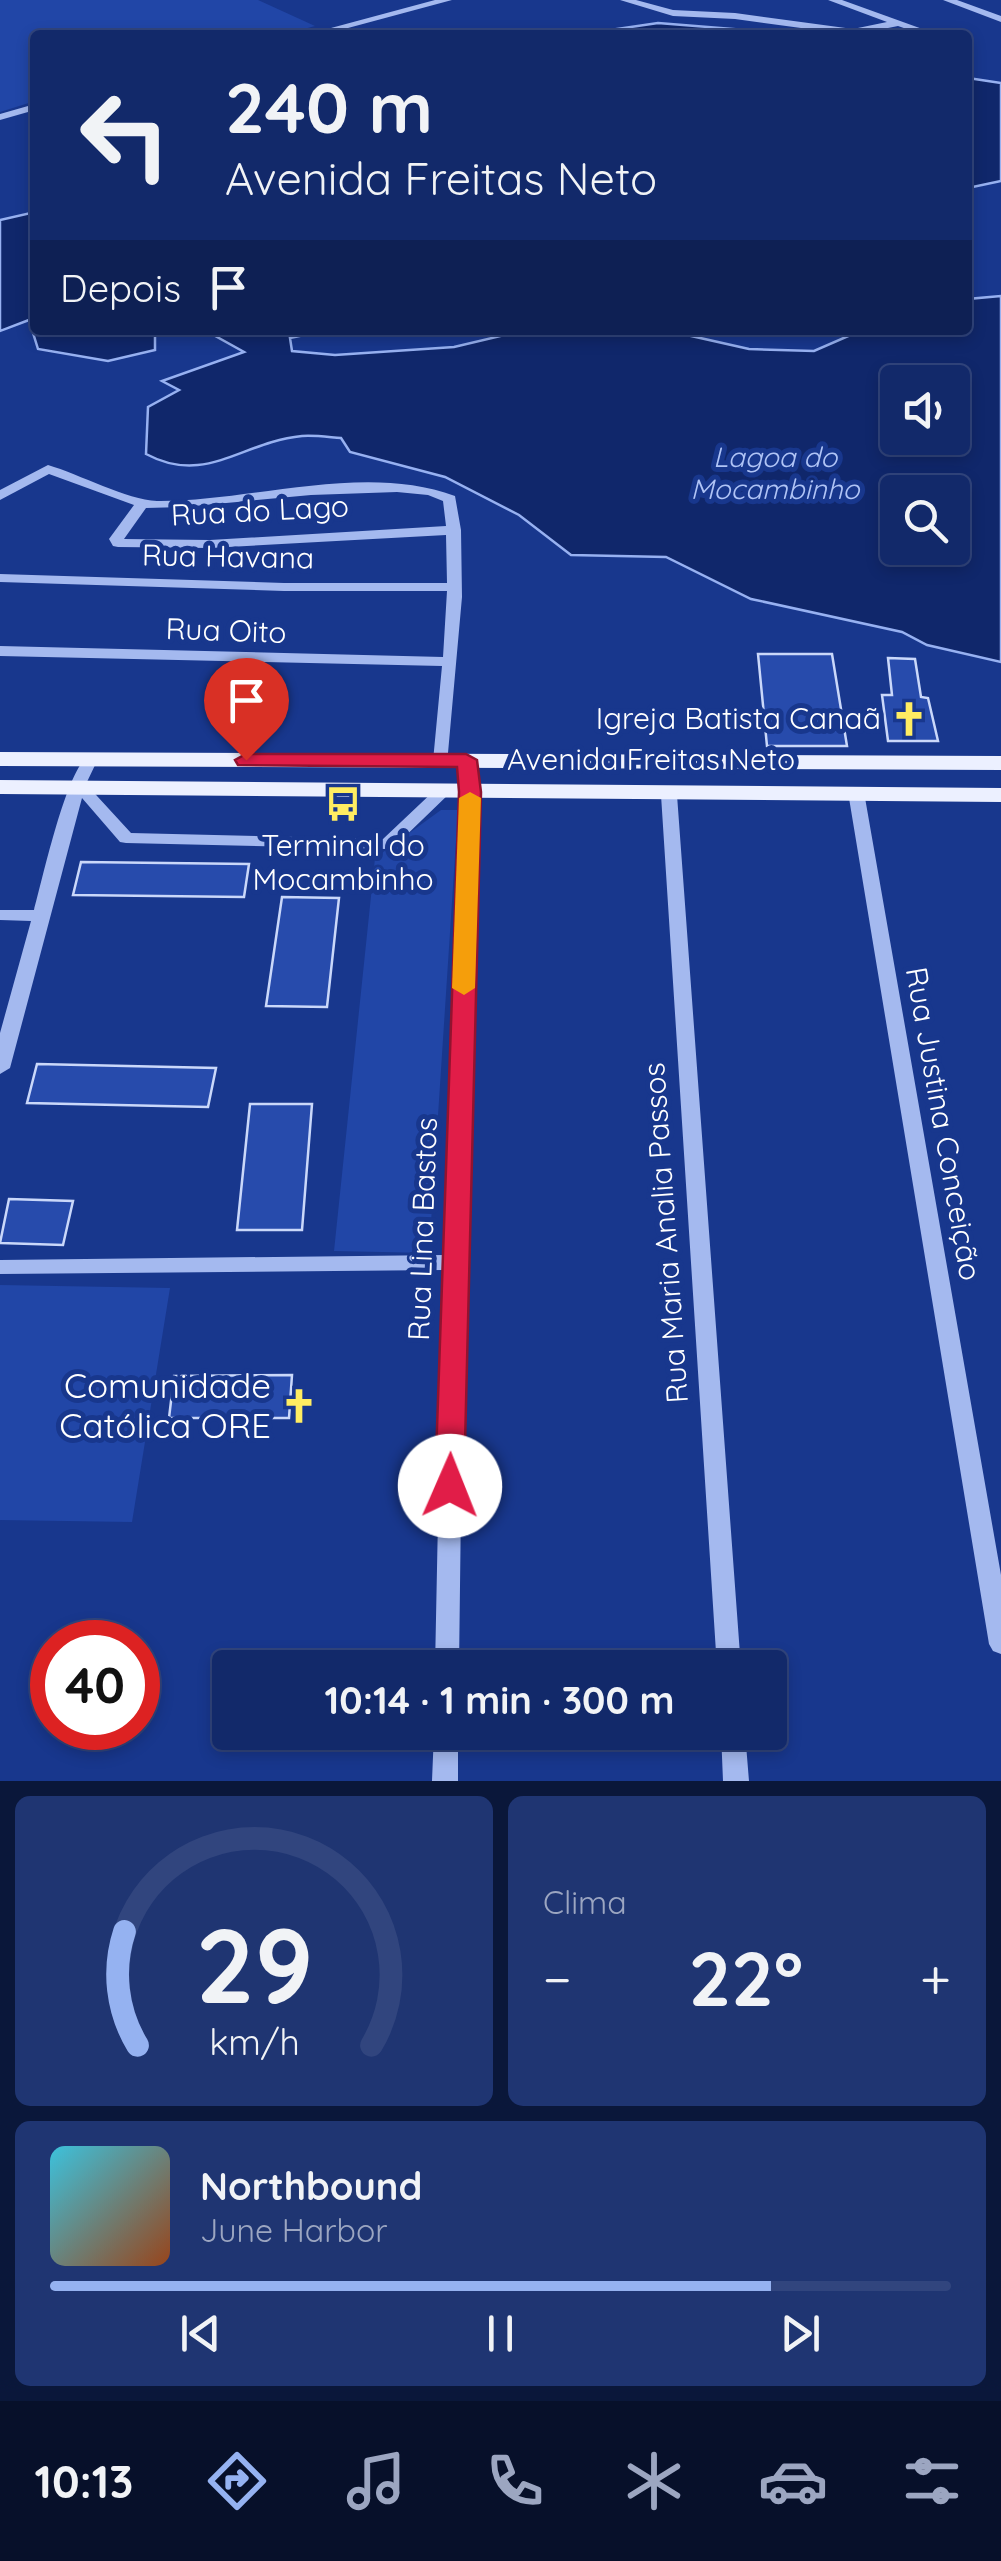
<!DOCTYPE html>
<html lang="pt">
<head>
<meta charset="utf-8">
<style>
  :root { --surface:#12296a; --page:#1f3572; --text:#f1f3f6; --muted:#9ca6c1; --line:#31457e; --accent:#95b2f1 }
  body { margin:0; font-family:Quicksand,sans-serif; background:var(--page); color:var(--text); height:100vh; display:flex; flex-direction:column; font-size:38px; white-space:nowrap }
  * { box-sizing:border-box; margin:0 }
  p { font-size:32px; color:var(--muted) }
  .icon { flex:none; width:55px; height:55px; fill:none; stroke:currentColor; stroke-width:2; stroke-linecap:round; stroke-linejoin:round }
  .map { position:relative; height:1781px; overflow:hidden }
  .details { display:flex; flex-direction:column; gap:15px; padding:15px; background:#0a173a; flex:1 }
  .details>* { flex:none }
  .top-card { position:absolute; left:30px; top:30px; width:942px; height:305px; border-radius:10px; box-shadow:0 5px 15px #0003,0 0 0 2px var(--line); background:#12296a; color:var(--text); overflow:hidden }
  .buttons { position:absolute; left:880px; top:365px; display:grid; gap:20px }
  .buttons a { display:grid; place-items:center; width:90px; height:90px; border-radius:10px; background:var(--surface); box-shadow:0 5px 15px #0003,0 0 0 2px var(--line); font-size:50px }
  .speed { position:absolute; left:30px; top:1620px; display:flex; gap:20px; font-size:50px; font-weight:700; text-align:center }
  .speed>* { display:grid; place-content:center; width:130px; height:130px; border-radius:50%; background:var(--surface); box-shadow:0 5px 15px #0003,0 0 0 2px var(--line); line-height:1 }
  .speed .limit { border:15px solid #d22; background:#fff; color:#111 }
  .pin { position:absolute; display:grid; place-items:center; width:85px; height:85px; color:#fff; margin:-102px -42px; border-radius:50% 50% 50% 0; rotate:-45deg; box-shadow:0 0 10px #0007 }
  .pin .icon { rotate:45deg }
  .me { position:absolute; width:110px; margin:-55px; rotate:1deg; stroke-linejoin:round; filter:drop-shadow(0 0 8px #0008) }
  .turn { display:flex; align-items:center; gap:35px; height:210px; padding:0 30px; font-size:45px }
  .turn .icon { width:130px; height:130px; stroke-width:2.5 }
  .turn b { display:block; font-size:70px; line-height:85px }
  .then { display:flex; align-items:center; height:95px; padding:0 30px; background:#0003; gap:20px; font-size:38px }
  .big { font-size:75px; font-weight:700; line-height:1.1 }
  .details .widget { flex:1; display:flex; flex-direction:column; justify-content:center; gap:15px; min-width:0; padding:0 35px; border-radius:15px; background:var(--page) }
  .details .dial { align-items:center; gap:0 }
  .dial svg { height:260px; overflow:visible; fill:none; stroke:var(--line); stroke-width:7; stroke-linecap:round; text-anchor:middle }
  .dial text { fill:var(--text); stroke:none }
  .song { display:flex; align-items:center; gap:30px }
  .cover { width:120px; height:120px; border-radius:15px; background:linear-gradient(135deg,hsl(190 70% 55%),hsl(20 70% 35%)) }
  .played { height:10px; border-radius:5px; background:linear-gradient(90deg,var(--accent) 80%,var(--line) 80%) }
  .keys { display:flex; justify-content:space-around; direction:ltr }
  .heat { display:flex; justify-content:space-between; align-items:center; font-size:55px; direction:ltr }
  .details .tiles { flex:1; display:grid; gap:15px; grid-template-columns:1fr 1fr }
  .widget:last-child { grid-column:span 2 }
  .trip { position:absolute; left:212px; top:1650px; width:575px; height:100px; border-radius:10px; background:var(--surface); box-shadow:0 5px 15px #0003,0 0 0 2px var(--line); font-weight:700; line-height:100px; text-align:center }
  .menu { display:flex; height:160px; justify-content:space-around; align-items:center; background:#07102a; color:var(--muted) }
  .menu .icon { width:70px; height:70px }
  .menu .selected { color:var(--accent) }
  .menu b { font-size:45px; color:var(--text) }
  .map>svg:first-child { display:block }
</style>
</head>
<body>
<div class="map">
<svg width="1001" height="1781" viewBox="0 0 1001 1781">
  <rect width="100%" height="100%" fill="#18378d"/>
  <path fill="#2146a7" d="M0,0H258L315,26L282,35H35V101L0,112Z
    M441,810H458L429,1253L334,1251L375,858Z
    M0,1285L170,1288L132,1522L0,1520Z"/>
  <path fill="#10276b" stroke="#97b1f1" stroke-width="2.5" fill-rule="evenodd" d="M658,23L781,33L796,35H576Z
    M968,78L1001,83V181L968,188Z
    M35,212V330H328L290,338L292,351L335,355L454,347L526,330H681L687,335L749,349L814,351L862,330H968V299L1001,296V662L927,645L902,632L751,599L666,557L571,555L519,515L445,477L350,452L341,438C328,437 314,435 302,436C241,442 206,486 146,454L148,407L179,390L162,381L244,352L208,332L155,330V350L108,361L38,349L29,320L0,331V220ZM898,382H952V438H898ZM952,492V548H898V492Z"/>
  <path fill="#274bac" stroke="#cad8fa" stroke-width="2.5" d="M758,654H832L847,746H767Z
    M888,658L915,659L921,697L928,698L938,741H888L882,695H892Z
    M81,862L249,864L244,897L73,895Z
    M282,897L339,898L327,1007L266,1006Z
    M37,1064L216,1068L208,1107L27,1103Z
    M250,1104H312L302,1230H237Z
    M9,1199L73,1201L63,1245L0,1243Z
    M292,1375L289,1418H169L174,1376Z"/>
  <g fill="none" stroke-linecap="round" stroke-linejoin="round">
    <path fill="#a4b9ef" fill-rule="evenodd" d="M435,0H452L322,35H305Z
      M620,0H636L673,10L735,13L853,29L887,22L828,0H842L939,35H924L898,26L853,35L735,19L673,16Z
      M943,0H957L1001,16V22Z
      M35,104V110L0,120V114Z
      M48,465C79,474 127,500 157,501C252,502 363,462 455,496L461,530L462,597L447,764H435L433,761L442,666L0,656V646L443,657L447,591H284L0,582V574L284,583H447L446,535L210,548L118,547L113,546L109,539L134,505L49,474L0,500V490ZM397,492L428,495L443,501L446,526L210,540L124,539L146,508L183,507L311,495Z
      M89,756L97,761L86,784L131,833L383,839L438,787H450L452,791L393,848L387,849L126,843L120,842L82,798L10,1068L0,1074V1033L31,921L0,920V910H34C42,882 67,766 89,756Z
      M467,756L475,761L478,792L464,1262L459,1668H435L443,1270L0,1274V1260L444,1255L462,792L459,761Z
      M856,787L864,792L1001,1575V1654L993,1651L989,1644L848,792Z
      M669,790L677,795L741,1668H717L661,795Z
      M434,1732H458V1781H432Z
      M721,1732H745L749,1781H723Z"/>
    <path fill="#ecf0ff" fill-rule="evenodd" d="M0,752L1001,756V770L0,766Z
      M0,780L1001,788V802L0,794Z"/>
  </g>
  <path fill="#e11d48" stroke="#92132f" stroke-width="2.5" d="M246,754H466L477,760L481,792L464,1486L460,1494L450,1498L439,1494L435,1486L459,792L457,767L238,765L235,760Z"/>
  <path fill="#f59e0b" d="M470,792L481,798L475,988L464,995L452,988L459,798Z"/>
  <defs>
    <symbol id="church-bare" viewBox="-9 -9 18 18"><path d="M-1.2-6h2.4v3.5h3.3v2.4h-3.3V6h-2.4V-.1h-3.3v-2.4h3.3Z" fill="#ffed62" stroke="#18378d" stroke-width="2.5" paint-order="stroke"/></symbol>
    <symbol id="bus-bare" viewBox="-9 -9 18 18"><path d="M-5-6H5V4H4V6H2V4H-2V6H-4V4H-5ZM-3.5-4V0h7V-4ZM-3.5 1.2v1.5H-2V1.2ZM2 1.2v1.5H3.5V1.2Z" fill="#ffed62" stroke="#18378d" stroke-width="2.5" paint-order="stroke"/></symbol>
  </defs>
  <g fill-rule="evenodd">
    <use href="#church-bare" x="884" y="694" width="50" height="50"/>
    <use href="#bus-bare" x="318" y="779" width="50" height="50"/>
    <use href="#church-bare" x="274" y="1381" width="50" height="50"/>
  </g>
  <g text-anchor="middle" stroke-width="10" stroke-linejoin="round" paint-order="stroke">
    <g font-size="28" font-style="italic" fill="#b0c4f6" stroke="#18378d">
      <text x="775" y="467">Lagoa do<tspan x="775" dy="32">Mocambinho</tspan></text>
    </g>
    <g font-size="30" fill="#fff" stroke="#18378d">
      <text transform="translate(260 511) rotate(-3)" y="10">Rua do Lago</text>
      <text transform="translate(228 557) rotate(1)" y="10">Rua Havana</text>
      <text transform="translate(226 631) rotate(2)" y="10">Rua Oito</text>
      <text x="651" y="770">Avenida Freitas Neto</text>
      <text transform="translate(943 1124) rotate(80)" y="10">Rua Justina Conceição</text>
      <text transform="translate(423 1229) rotate(-88)" y="10">Rua Lina Bastos</text>
      <text transform="translate(666 1233) rotate(-94)" y="10">Rua Maria Analia Passos</text>
    </g>
    <g font-size="30" fill="#fff" stroke="#18378d" text-anchor="end">
      <text x="881" y="729">Igreja Batista Canaã</text>
      <text x="343" y="856" text-anchor="middle">Terminal do<tspan x="343" dy="34">Mocambinho</tspan></text>
    </g>
    <g font-size="35" fill="#fff" stroke="#18378d" text-anchor="end">
      <text x="271" y="1398">Comunidade<tspan x="271" dy="40">Católica ORE</tspan></text>
    </g>
  </g>
</svg>
<div class="buttons">
<a><svg class="icon" aria-label="sound" viewBox="0 0 24 24"><path d="M4 9h4l5-4v14l-5-4H4zM17 9q2 3 0 6"/></svg></a>
<a><svg class="icon" aria-label="search" viewBox="0 0 24 24"><circle cx="10" cy="10" r="6"/><path d="M15 15l6 6"/></svg></a>
</div>
<div class="speed"><div class="limit">40</div></div>
<div class="pin" style="left:246px;top:760px;background:#d93025"><svg class="icon" aria-label="arrive" viewBox="0 0 24 24"><path d="M6 21V4h12l-3 4 3 4H6"/></svg></div>
<svg class="me" style="left:450px;top:1486px" viewBox="-20 -20 40 40"><circle r="19" fill="#fff"/><path d="M0-13L10 11 0 6-10 11z" fill="#e11d48"/></svg>
<div class="trip">10:14 · 1 min · 300 m</div>
<div class="top-card">
<div class="turn"><svg class="icon" aria-label="left" viewBox="0 0 24 24"><path d="M17 20v-9H6M10 6l-5 5 5 5"/></svg><div><b>240 m</b>Avenida Freitas Neto</div></div>
<div class="then">Depois<svg class="icon" aria-label="arrive" viewBox="0 0 24 24"><path d="M6 21V4h12l-3 4 3 4H6"/></svg></div>
</div>
</div>
<section class="details">
<div class="tiles">
<div class="widget dial"><svg viewBox="0 0 100 80">
<path d="M14 69A42 42 0 1 1 86 69"/>
<path d="M14 69A42 42 0 0 1 10 34" stroke="#95b2f1"/>
<text x="50" y="56" font-size="32" font-weight="700">29</text>
<text x="50" y="72" font-size="11">km/h</text>
</svg></div>
<div class="widget"><p>Clima</p>
<div class="heat"><a>−</a><b class="big">22°</b><a>+</a></div>
</div>
<div class="widget">
<div class="song"><i class="cover"></i><div><b>Northbound</b><p>June Harbor</p></div></div>
<div class="played"></div>
<div class="keys"><svg class="icon" aria-label="previous" viewBox="0 0 24 24"><path d="M18 5L8 12l10 7zM5 5v14"/></svg><svg class="icon" aria-label="pause" viewBox="0 0 24 24"><path d="M8 5v14M16 5v14"/></svg><svg class="icon" aria-label="next" viewBox="0 0 24 24"><path d="M6 5l10 7-10 7zM19 5v14"/></svg></div>
</div>
</div>
</section>
<nav class="menu">
<b>10:13</b>
<svg class="icon selected" aria-label="directions" viewBox="0 0 24 24"><path d="M12 3l9 9-9 9-9-9zM9 14v-3h6M13 9l2 2-2 2"/></svg>
<svg class="icon" aria-label="music" viewBox="0 0 24 24"><path d="M9 18V5l10-2v13"/><circle cx="6" cy="18" r="3"/><circle cx="16" cy="16" r="3"/></svg>
<svg class="icon" aria-label="phone" viewBox="0 0 24 24"><path d="M5 4h4l2 5-3 2q2 4 5 5l2-3 5 2v4C11 20 4 13 5 4z"/></svg>
<svg class="icon" aria-label="climate" viewBox="0 0 24 24"><path d="M12 3v18M4 7l16 10M4 17L20 7"/></svg>
<svg class="icon" aria-label="car" viewBox="0 0 24 24"><path d="M5 17H2v-5l4-1 3-4h7l3 4 3 1v5h-3M9 17h6M6 11h13"/><circle cx="7" cy="17" r="2"/><circle cx="17" cy="17" r="2"/></svg>
<svg class="icon" aria-label="filters" viewBox="0 0 24 24"><path d="M4 7h16M4 17h16"/><circle cx="9" cy="7" r="2"/><circle cx="15" cy="17" r="2"/></svg>
</nav>
</body>
</html>
